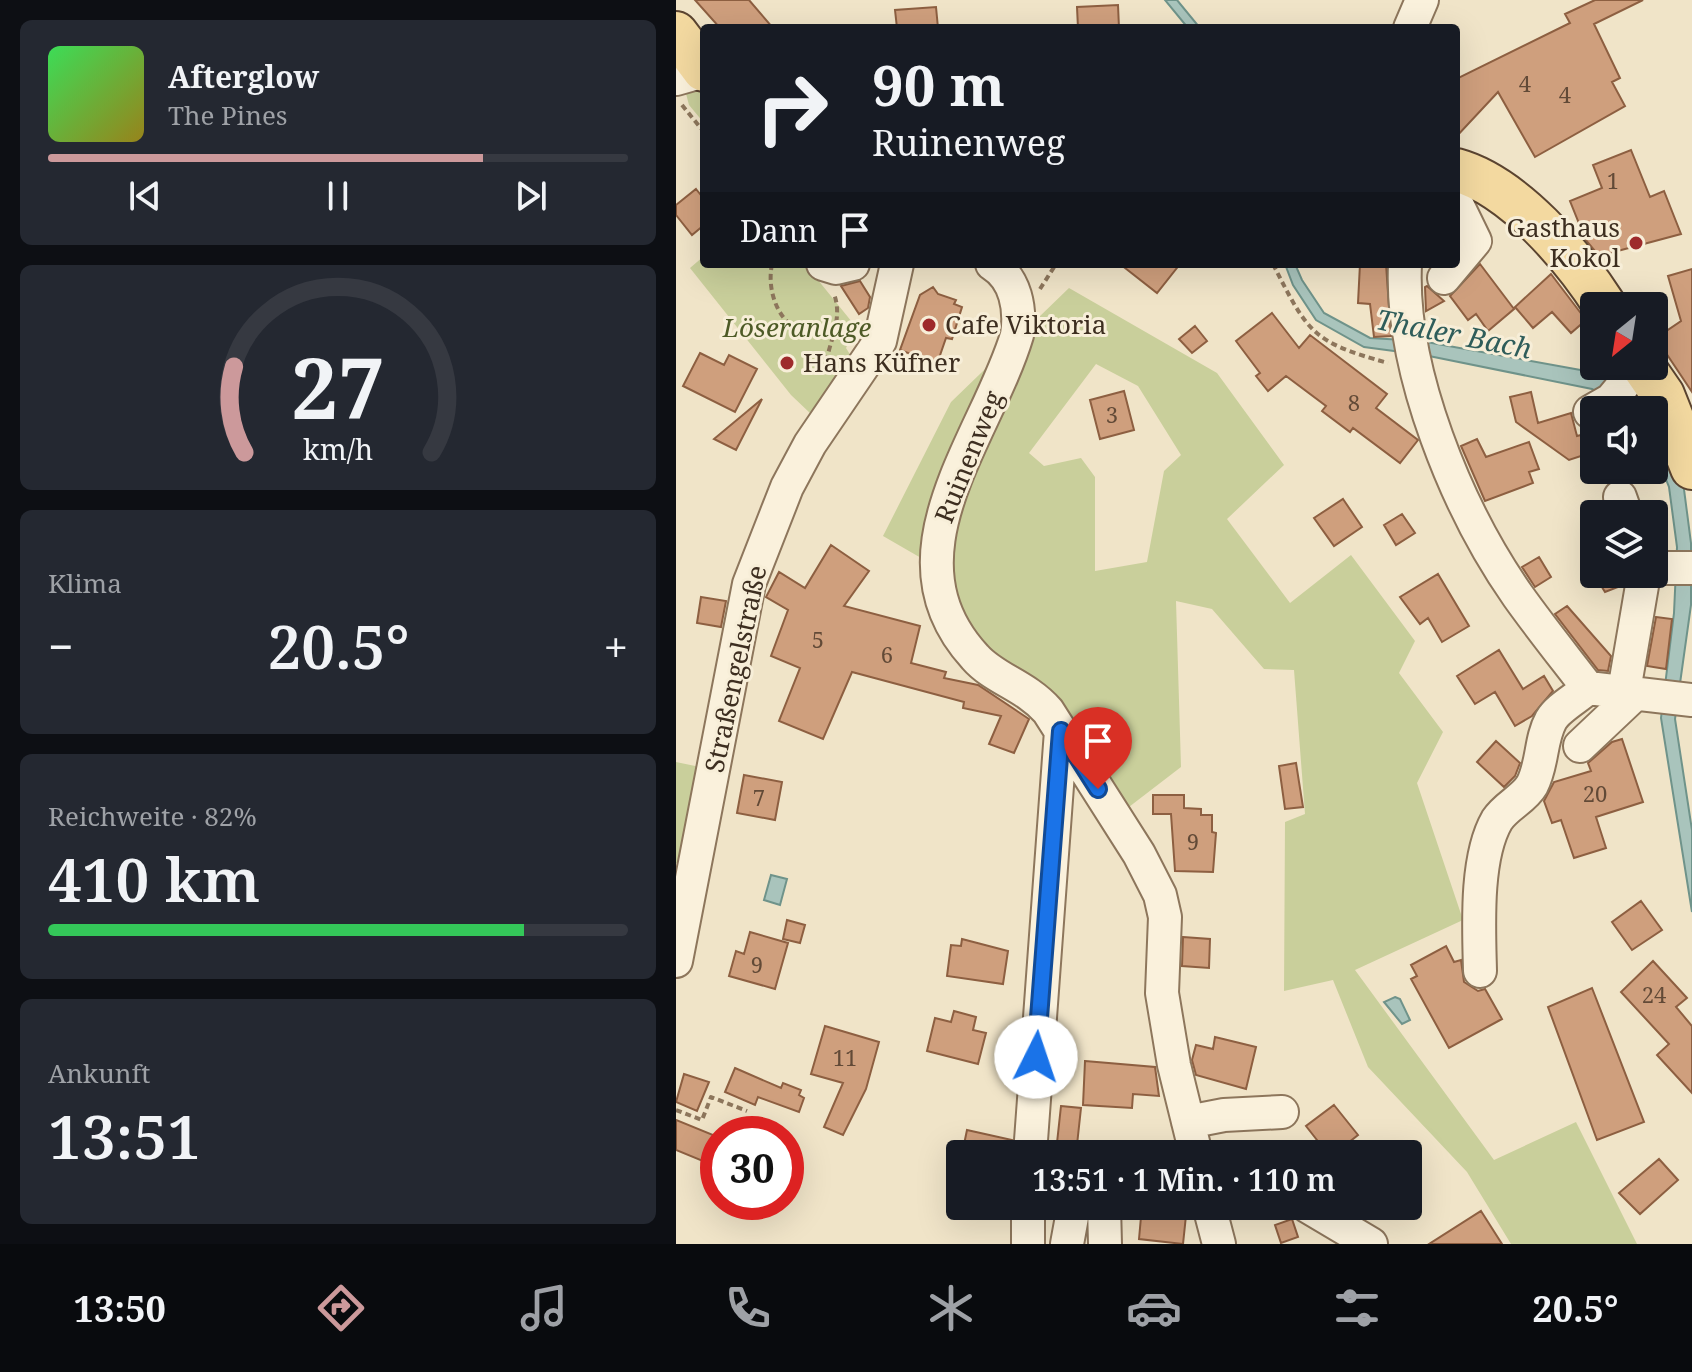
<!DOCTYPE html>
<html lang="de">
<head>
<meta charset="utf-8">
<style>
  :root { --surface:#171b24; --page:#242831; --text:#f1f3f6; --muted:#9ea1a6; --line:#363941; --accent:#cc999b }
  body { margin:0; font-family:"Noto Serif",serif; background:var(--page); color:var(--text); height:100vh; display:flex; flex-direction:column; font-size:30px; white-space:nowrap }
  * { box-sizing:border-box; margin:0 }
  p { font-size:26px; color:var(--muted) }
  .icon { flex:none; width:44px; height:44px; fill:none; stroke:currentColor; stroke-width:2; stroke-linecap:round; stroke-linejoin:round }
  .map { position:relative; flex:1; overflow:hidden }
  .sheet { display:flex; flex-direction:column; gap:20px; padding:20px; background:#0d0f14; width:676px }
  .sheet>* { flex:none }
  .hud { position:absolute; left:24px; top:24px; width:760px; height:244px; border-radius:8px; box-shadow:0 8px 32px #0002; background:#171b24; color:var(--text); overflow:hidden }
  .needle { width:52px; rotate:210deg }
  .controls { position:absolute; left:904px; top:292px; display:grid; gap:16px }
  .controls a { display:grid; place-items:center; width:88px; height:88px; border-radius:8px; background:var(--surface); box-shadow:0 8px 32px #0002; font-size:40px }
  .speed { position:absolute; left:24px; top:1116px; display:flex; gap:16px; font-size:40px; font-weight:700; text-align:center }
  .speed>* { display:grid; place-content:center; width:104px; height:104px; border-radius:50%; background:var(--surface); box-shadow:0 8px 32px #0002; line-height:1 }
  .speed .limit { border:12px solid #d22; background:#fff; color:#111 }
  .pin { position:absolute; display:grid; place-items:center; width:68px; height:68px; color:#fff; margin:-82px -34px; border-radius:50% 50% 50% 0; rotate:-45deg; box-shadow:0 0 8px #0007 }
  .pin .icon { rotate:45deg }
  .me { position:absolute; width:88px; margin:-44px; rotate:4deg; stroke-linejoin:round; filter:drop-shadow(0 0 6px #0008) }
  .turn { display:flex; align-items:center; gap:28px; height:168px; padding:0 40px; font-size:36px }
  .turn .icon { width:104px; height:104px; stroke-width:2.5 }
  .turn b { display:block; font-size:56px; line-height:68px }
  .then { display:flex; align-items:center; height:76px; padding:0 40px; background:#0003; gap:16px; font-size:30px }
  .big { font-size:60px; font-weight:600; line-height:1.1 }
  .sheet .tile { flex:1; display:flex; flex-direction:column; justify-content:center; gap:12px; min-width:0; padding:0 28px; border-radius:12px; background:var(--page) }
  .sheet .dial { align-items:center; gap:0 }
  .dial svg { height:208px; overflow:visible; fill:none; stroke:var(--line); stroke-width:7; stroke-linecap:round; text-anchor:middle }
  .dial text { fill:var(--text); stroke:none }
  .song { display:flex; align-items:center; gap:24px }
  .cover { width:96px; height:96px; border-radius:12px; background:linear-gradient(135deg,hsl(130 70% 55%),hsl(50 70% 35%)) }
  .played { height:8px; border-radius:4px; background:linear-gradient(90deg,var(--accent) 75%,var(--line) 75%) }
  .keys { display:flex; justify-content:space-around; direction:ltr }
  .heat { display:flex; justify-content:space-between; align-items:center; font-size:44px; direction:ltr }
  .charge { height:12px; border-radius:6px; background:linear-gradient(90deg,#34c759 82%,var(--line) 0) }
  .trip { position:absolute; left:270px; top:1140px; width:476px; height:80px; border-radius:8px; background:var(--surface); box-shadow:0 8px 32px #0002; font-weight:600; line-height:80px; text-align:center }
  .tabs { display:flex; height:128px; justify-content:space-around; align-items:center; background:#090b0e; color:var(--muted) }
  .tabs .icon { width:56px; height:56px }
  .tabs .current { color:var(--accent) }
  .tabs b { font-size:36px; color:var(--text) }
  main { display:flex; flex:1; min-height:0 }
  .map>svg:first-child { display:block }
</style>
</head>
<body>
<main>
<section class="sheet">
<div class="tile">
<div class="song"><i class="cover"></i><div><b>Afterglow</b><p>The Pines</p></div></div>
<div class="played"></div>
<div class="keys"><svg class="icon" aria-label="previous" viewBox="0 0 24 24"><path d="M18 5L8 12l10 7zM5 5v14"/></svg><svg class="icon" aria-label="pause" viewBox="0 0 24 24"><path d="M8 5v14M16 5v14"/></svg><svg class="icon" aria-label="next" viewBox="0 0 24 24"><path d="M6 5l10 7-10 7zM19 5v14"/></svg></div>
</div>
<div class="tile dial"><svg viewBox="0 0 100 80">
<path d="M14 69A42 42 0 1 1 86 69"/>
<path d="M14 69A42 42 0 0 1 10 36" stroke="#cc999b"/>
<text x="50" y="56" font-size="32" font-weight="700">27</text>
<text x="50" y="72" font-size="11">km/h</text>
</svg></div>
<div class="tile"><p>Klima</p>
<div class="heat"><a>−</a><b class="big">20.5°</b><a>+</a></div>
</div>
<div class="tile"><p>Reichweite · 82%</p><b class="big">410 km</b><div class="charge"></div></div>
<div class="tile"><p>Ankunft</p><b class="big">13:51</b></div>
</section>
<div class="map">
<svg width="1016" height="1244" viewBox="0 0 1016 1244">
  <rect width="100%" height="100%" fill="#f0e4c8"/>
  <path fill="#c9cf9b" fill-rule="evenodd" d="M8,86L21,87L28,91V123L13,105Z
    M28,256V264H129L180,327L170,348L175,356L135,414L115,395L14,268Z
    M393,288L541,373L608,465L551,519L614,603L675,555L739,641L723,673L767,732L741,783L787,920L679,970L818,1160L900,1122L961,1244H835L791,1172L692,1067L657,980L608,991L609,822L629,814L618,670L588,669L536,609L500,601L505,767L449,810L290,633L278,577L207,536L275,402ZM420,364L462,386L505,455L488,471L471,562L419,571V477L405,458L368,466L353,453Z
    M0,762L24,767L5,864L0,863Z"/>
  <path fill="#a9c4bc" stroke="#6f938a" stroke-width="2" d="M489,0H501L524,28H512Z
    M609,264H619L626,280L648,313L694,338L745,341L921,373L978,407L1006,474L1015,543V605L999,719L1016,830V912L985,718L998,613L1001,547L993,487L978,449V410H955L916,389L748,355L688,347L640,320L617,285Z
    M95,875L111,879L104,905L88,900Z
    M719,997L724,999L734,1020L726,1024L708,1002Z"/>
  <path fill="#cf9f7d" stroke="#8d5f41" stroke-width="2" d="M19,0H73L97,28H44Z
    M919,0H967L918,24L944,78L936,82L949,106L859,157L822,92L780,137V79L894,23L889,14Z
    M442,5L443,28H402L401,7Z
    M260,7L262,28H221L219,10Z
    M955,150L974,197L988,191L1005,234L923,256L899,227L904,226L894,201L926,188L917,165Z
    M20,189L28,199V225L16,235L0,215V205Z
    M444,264H504L481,293Z
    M684,264H710L715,336L698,337L694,304L682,303Z
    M804,264L838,309L812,331L800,314L792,320L774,296Z
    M1016,269V392L980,338L1005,321L992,276Z
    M875,274L910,320L895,333L876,312L857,328L839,307Z
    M184,281L194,297L192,308L183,314L165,286Z
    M751,286L768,301L750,311L749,287Z
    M257,287L262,294L280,300L278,304L286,307L276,339L270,338L261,364L224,350L244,295Z
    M596,313L623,348L634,335L711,394L700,408L742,440L724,463L677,428L674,432L646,411L650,406L610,376L592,391L580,376L584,373L560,341Z
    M519,326L531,341L516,353L503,339Z
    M24,353L48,365L53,355L81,369L59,412L7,386Z
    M448,391L458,430L424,439L414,400Z
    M855,392L862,423L895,413L901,436L909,434L914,453L893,460L840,422L834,397Z
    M86,399L60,450L38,439Z
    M801,439L810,457L853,442L863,469L853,472L857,483L809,501L785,446Z
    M667,499L686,527L658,546L638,518Z
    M726,514L739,533L720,545L708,525Z
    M155,545L193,571L168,606L244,626L235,663L270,672L268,678L302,685L353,719L338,753L313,744L325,716L287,708L288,702L176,672L147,739L103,721L124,668L95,656L112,610L90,597L103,572L129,588Z
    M863,557L875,577L859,587L846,567Z
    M762,574L793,626L766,642L752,618L744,624L724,597Z
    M918,574H949L947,585L929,592Z
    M25,597L50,601L45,627L21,623Z
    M891,606L935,656L932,671L922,670L879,614Z
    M980,617L996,619L990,669L971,666Z
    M823,650L847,689L868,676L877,691L856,716L839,726L819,692L799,704L781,676Z
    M946,739L967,802L920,817L930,848L898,858L885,820L876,823L868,801L878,782L915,771L912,763L936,742Z
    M820,741L844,763L839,776L828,787L801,762Z
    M620,763L627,807L609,809L603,766Z
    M68,775L106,782L99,820L61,813Z
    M477,795H508V808L525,809V815H536V832L540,833L537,872L499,871L495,814H477Z
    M965,901L986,930L956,950L936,922Z
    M111,920L129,925L124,943L107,939Z
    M74,932L112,943L99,989L53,976L60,951L68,954Z
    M507,937L534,939L533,968L506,966Z
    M286,939L332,951L327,984L271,976L275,945L285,946Z
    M770,946L778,962L785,960L788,982L802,991L809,989L826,1019L773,1048L735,979L741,976L735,965Z
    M977,961L1011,998L1000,1007L1016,1026V1093L981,1055L993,1044L945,992Z
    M916,988L968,1122L921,1140L872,1007Z
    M278,1011L300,1017L297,1030L310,1033L302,1064L251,1051L259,1018L275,1022Z
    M149,1026L203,1042L190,1089L167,1135L148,1127L167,1083L135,1074Z
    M539,1037L580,1047L570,1089L520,1075L516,1060L520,1045L537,1049Z
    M409,1061L479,1067L483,1096L457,1094L456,1108L407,1105Z
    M59,1068L105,1088L107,1083L125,1090L123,1095L128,1098L123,1112L82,1097L79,1105L49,1092Z
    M8,1074L33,1082L21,1111L0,1102Z
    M658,1105L682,1135L658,1154H652L630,1126Z
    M385,1106L405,1108L400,1154L380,1152Z
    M0,1120L42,1137L34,1164L0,1150Z
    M291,1130L336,1140L335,1154H286Z
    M983,1159L1002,1180L964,1214L943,1193Z
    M466,1206H511L507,1244L463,1239Z
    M805,1211L826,1244H753Z
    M616,1219L622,1237L605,1243L599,1225Z"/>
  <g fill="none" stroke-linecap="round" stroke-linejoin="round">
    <defs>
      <path id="minor" d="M734,28L746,0
        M0,79L28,71
        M147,264L160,268L177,264
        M316,264C340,279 345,309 341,335C310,438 205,555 299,657C318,679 349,685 372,711L463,854L484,895L489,917L486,993L498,1065L520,1154
        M729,264C724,370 781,509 842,596C864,627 889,658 912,688L1016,700
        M768,278L799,241L780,202
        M914,412L935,400L963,366
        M944,497L950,514
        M978,568H1016
        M948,691L968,574
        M904,746L958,695
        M0,961L73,584L111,487L134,444L204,341L221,264
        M804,971C803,928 799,858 821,820C830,806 848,799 856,785C867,764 864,740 875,720C882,708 901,698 912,688
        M512,1122L548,1115L606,1112
        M354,1154L385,731
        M428,1206L429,1244
        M533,1206L543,1244
        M631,1206L695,1244
        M352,1244V1206
        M391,1244L398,1206"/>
      <path id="major" d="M0,33L28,70
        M780,170C838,186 897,256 929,306
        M967,366L987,395L1016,468"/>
    </defs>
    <use href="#minor" stroke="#8d765c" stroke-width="36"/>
    <use href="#major" stroke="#5b4430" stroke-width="46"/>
    <path stroke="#8d765c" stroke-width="4" stroke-dasharray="6 4" stroke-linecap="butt" d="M6,105L28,132
      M96,264C88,303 116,349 160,330
      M597,264C632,333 636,342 712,363
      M364,289L380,264
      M149,371C151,344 168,321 158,294
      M0,1110L26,1120L35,1097L71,1111"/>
    <use href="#minor" stroke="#faf1dc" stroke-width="32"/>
    <use href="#major" stroke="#f3d9a0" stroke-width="42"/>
  </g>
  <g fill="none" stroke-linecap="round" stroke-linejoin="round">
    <defs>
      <path id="route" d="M360,1057L385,731L422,789"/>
    </defs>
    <use href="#route" stroke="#114b97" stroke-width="20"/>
    <use href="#route" stroke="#1a73e8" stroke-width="14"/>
  </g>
  <g fill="#9e2a2b" stroke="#f7eed8" stroke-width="3">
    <circle cx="960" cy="243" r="8"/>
    <circle cx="253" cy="325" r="8"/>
    <circle cx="111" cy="363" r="8"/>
  </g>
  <g text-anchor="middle" stroke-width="6" stroke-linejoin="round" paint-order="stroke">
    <g font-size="22" fill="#624a37">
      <text x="849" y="92">4</text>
      <text x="889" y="103">4</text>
      <text x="937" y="189">1</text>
      <text x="678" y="411">8</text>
      <text x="436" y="423">3</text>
      <text x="142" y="648">5</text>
      <text x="211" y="663">6</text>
      <text x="919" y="802">20</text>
      <text x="83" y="806">7</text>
      <text x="517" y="850">9</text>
      <text x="81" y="973">9</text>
      <text x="978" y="1003">24</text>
      <text x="169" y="1066">11</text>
    </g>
    <g font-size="26" fill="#3d2e20" stroke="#f7eed8" text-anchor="start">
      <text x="944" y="237" text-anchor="end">Gasthaus<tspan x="944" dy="30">Kokol</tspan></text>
      <text x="269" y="334">Cafe Viktoria</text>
      <text x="127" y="372">Hans Küfner</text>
    </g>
    <g font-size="26" font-style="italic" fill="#4d5a26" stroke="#f7eed8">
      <text x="121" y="337">Löseranlage</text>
    </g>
    <g font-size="26" fill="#3d2e20" stroke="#f7eed8">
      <text transform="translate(293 457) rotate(-68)" y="9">Ruinenweg</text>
      <text transform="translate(60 669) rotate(-78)" y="9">Straßengelstraße</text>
    </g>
    <g font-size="28" font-style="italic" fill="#2f5d5a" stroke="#f7eed8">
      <text transform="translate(778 334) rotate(11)" y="10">Thaler Bach</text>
    </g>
  </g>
</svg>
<div class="controls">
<a><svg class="needle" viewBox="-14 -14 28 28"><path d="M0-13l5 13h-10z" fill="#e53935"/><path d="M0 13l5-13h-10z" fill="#9ea1a6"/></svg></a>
<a><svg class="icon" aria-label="sound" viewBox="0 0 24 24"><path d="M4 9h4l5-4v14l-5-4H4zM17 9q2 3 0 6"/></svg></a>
<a><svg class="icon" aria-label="layers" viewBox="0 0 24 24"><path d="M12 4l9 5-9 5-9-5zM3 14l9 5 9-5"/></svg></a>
</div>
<div class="speed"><div class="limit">30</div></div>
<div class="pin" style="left:422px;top:789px;background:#d93025"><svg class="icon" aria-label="arrive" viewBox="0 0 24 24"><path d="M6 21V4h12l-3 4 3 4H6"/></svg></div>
<svg class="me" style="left:360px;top:1057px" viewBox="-20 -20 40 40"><circle r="19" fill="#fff"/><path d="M0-13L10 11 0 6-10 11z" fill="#1a73e8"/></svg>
<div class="trip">13:51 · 1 Min. · 110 m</div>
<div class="hud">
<div class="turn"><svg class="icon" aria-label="right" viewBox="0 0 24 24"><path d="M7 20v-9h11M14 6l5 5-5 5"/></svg><div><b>90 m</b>Ruinenweg</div></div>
<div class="then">Dann<svg class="icon" aria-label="arrive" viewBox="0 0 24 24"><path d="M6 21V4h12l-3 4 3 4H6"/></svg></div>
</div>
</div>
</main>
<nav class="tabs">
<b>13:50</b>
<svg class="icon current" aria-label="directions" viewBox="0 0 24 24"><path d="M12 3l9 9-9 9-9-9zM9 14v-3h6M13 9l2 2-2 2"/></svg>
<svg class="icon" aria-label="music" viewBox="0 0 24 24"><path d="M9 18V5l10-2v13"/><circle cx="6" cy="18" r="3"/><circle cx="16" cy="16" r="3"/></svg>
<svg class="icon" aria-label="phone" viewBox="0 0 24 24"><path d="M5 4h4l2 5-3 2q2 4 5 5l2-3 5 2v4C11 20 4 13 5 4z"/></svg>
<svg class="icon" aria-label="climate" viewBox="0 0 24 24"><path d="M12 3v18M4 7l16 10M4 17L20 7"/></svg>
<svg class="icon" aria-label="car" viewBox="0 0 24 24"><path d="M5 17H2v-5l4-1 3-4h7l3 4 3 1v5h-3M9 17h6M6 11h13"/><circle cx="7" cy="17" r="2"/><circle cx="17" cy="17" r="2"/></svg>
<svg class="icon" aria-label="filters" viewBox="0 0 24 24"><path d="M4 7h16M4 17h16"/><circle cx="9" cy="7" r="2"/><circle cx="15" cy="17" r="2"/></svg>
<b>20.5°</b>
</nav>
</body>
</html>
